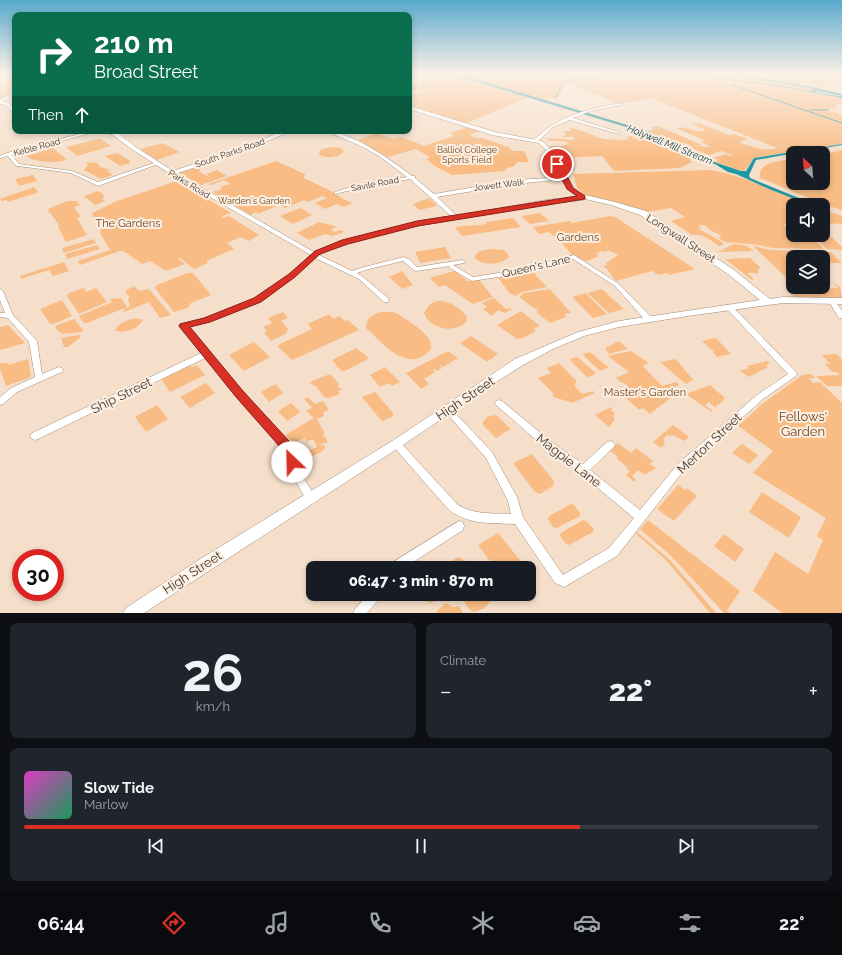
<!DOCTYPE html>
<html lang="en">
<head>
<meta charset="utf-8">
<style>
  :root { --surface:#171b24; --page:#20242c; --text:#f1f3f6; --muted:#9ea1a6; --line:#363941; --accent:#d93025 }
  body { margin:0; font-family:Raleway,sans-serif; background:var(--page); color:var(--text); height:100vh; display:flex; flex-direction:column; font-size:15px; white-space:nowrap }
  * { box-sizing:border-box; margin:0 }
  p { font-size:13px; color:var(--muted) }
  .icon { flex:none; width:22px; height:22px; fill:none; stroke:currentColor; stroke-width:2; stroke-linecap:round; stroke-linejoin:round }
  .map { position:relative; height:613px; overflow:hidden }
  .panel { display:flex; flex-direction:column; gap:10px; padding:10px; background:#0d0f14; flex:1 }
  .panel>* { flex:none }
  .guide { position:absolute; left:12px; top:12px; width:400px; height:122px; border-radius:8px; box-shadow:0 2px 6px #0003; background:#0b6e4f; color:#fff; overflow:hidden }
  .needle { width:26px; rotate:334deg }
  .tools { position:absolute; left:786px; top:146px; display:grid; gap:8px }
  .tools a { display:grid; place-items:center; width:44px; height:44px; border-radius:8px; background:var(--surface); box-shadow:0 2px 6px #0003; font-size:20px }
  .speed { position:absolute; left:12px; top:549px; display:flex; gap:8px; font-size:20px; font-weight:700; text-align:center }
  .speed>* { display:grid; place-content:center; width:52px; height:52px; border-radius:50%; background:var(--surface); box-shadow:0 2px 6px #0003; line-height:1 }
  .speed .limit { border:6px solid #d22; background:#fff; color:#111 }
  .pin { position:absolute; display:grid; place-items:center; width:34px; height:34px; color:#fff; margin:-17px; border:2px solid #fff; border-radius:50%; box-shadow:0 1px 4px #0007 }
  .me { position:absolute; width:44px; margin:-22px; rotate:336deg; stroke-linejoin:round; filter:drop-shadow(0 0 3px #0008) }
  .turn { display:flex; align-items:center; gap:14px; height:84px; padding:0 16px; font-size:18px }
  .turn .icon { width:52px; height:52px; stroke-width:2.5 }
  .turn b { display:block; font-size:28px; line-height:34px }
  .then { display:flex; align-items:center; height:38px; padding:0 16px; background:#0003; gap:8px; font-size:15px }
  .big { font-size:30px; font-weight:800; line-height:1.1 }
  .panel .widget { flex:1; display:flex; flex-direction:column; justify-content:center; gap:6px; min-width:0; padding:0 14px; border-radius:8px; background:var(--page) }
  .panel .dial { align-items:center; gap:0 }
  .dial b { font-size:52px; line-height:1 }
  .song { display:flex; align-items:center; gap:12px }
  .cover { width:48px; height:48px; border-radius:6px; background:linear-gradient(135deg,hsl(310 70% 55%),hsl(150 70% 35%)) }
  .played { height:4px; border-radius:2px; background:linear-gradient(90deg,var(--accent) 70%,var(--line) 70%) }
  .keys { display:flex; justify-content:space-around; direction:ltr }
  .heat { display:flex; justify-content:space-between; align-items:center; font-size:22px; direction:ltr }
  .panel .tiles { flex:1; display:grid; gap:10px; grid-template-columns:1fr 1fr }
  .widget:last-child { grid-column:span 2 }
  .trip { position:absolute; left:306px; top:561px; width:230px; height:40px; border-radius:8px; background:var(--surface); box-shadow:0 2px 6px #0003; font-weight:800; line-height:40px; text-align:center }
  .dock { display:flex; height:64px; justify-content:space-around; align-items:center; background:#090b0e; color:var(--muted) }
  .dock .icon { width:28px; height:28px }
  .dock .current { color:var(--accent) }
  .dock b { font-size:18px; color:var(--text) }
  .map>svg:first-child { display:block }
</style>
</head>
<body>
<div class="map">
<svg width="842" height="613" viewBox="0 0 842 613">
  <rect width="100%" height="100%" fill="#f6dfca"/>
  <path fill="#f8bc84" d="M442,74H450L466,78L528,98L466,123L409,105V96L425,90L420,89L423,90L419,91L409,89V85Z
    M456,74H517L551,79L575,74H691L740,82L773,85L842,98V104H837L836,108L828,110L842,115V144L754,158L745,170L741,171L719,163L715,162L719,160L713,158L726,154L731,156L733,155L721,151L709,155L692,148L691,146L685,143L678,145L647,131L654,129L652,127L658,126L702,145L693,146L711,147L701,142L706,141L676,128C689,125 692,134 706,130L692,124L699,123L729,135L735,134L748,139L739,142C752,147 764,152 777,148L651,98L620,104L575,86L566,84L559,96L544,100Z
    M703,74H727L817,89L808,91L773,84L740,81Z
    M734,74H842V83L820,88L801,83L794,84Z
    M15,80V88H13L15,89V90L0,98V92L6,91V89L1,90L6,88H1L6,85V83H3L5,81Z
    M469,127L480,131L469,135L476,138H483L508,147L513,151H524L529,162H517L514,166L505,169L506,171L452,175C443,170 434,167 427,159L430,157L416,149L388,157L358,140L376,133L393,139L402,137L424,146L454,136L450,133Z
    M570,128C582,129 593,136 604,139C609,140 624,140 630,139L626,137L630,136L637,139L650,134L676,146L673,148L684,156L691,158L690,160L692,162L680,168L614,171L602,156L562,158L555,157L550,146H564V145L569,144L565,141H549L547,138L574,140L573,137H561L566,135L564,132L560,131H571Z
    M97,139H101L111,146L77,156L66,147Z
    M163,143L180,152L157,160L140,149Z
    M332,147L341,148L344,152C337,158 326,159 319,154V152L322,149Z
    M53,148L67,160C58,163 34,163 27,156Z
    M842,150V210L823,204L760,178C757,161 781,161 793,159V183H823V154Z
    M118,153L130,161V163L120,166L105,156Z
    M276,161L305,174L304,178L331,191L345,200L353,203L343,207L337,204L325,209L315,203L327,198L322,196L308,202L304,200L285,208L279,205L258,214L256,212L250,215L213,192L222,189L220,187L230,184L224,180L211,185L208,184Z
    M86,162L97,163L100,167L111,170L100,172L107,171L113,175L101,179L84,170L88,165Z
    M199,167L200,172L211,178L206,174L217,170L227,176L201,185L180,173Z
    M710,170C744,176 777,191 810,205H793V223L783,224L791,230H793V235H810L824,249L773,248L751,244L726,242L718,238L722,236L708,229L709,228L703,225L698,226L701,228L699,229L722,242L723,245L719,246C710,240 703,233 692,235L671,221L685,217L671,208L647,212L609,200L580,195L583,194L577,188L573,174Z
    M33,175L37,181L19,186L15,179Z
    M177,181L231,213L222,216L223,218L229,216L259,235L249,241L241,237L227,243L234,249L206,261L208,263L194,269L180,258L178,259L185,264L166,271L150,261L142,264L125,252L120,251L80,265L78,261L110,250L100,233L101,230L92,214L94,212L117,201Z
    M34,187L38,192L36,193L8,202L6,200L2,201L0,199Z
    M98,191L104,195L103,196L105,197L102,199L105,201L95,205L84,196Z
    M429,198L437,206L419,210L413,204Z
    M68,201H76L80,205L74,207L81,217L77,218L87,235L66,242L58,226L59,225L48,210L50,208Z
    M300,208L312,215L293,224L280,216Z
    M823,210L842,216V224L823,223Z
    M540,213L549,221L530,224L521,216Z
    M610,216L615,217L695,269L669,275L667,273L658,275L652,271L616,281L606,268L602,266L607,265L606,263L618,255L608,250L605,252L602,251L596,254L598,256C586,263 586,262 574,255H572L560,241L549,232L539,234L533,227L570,221L572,223Z
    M513,218L521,227L462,236L455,227C467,225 476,226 487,224L486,222Z
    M319,222L338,227L331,229L334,232L341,230L344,232L333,236L325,234L309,240L297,233Z
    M823,231H825L842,247V250L827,249L812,235H823Z
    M94,239L96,243L64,253L62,248Z
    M736,244L747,246L754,251L718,252C725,250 728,245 736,244Z
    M97,245L100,249L67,259L65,254Z
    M753,246L771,250L831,252L842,263H830L824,257H793L792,283Z
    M445,247L451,258L420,263L415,252Z
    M492,249L504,250L508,254L509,257C502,265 483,266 475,258L476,254L480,251Z
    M750,258L761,268L758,269V274L755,273H747L754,279L752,280L725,259Z
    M64,262L69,271L53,276L49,270L21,279L20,276Z
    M402,271L413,285L402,289L389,277Z
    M454,271L468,281L479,280L493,297L473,304L445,285L439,287L430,278Z
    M532,271L547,287L522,292L515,296L513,294H510L499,279L500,277Z
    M187,273H193L211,295L191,303L188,308L174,312L155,288L157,285Z
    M833,283L840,287L842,298L794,297L789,292L838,288Z
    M134,286L139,291L149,289L171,315L160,318L149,302L124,312L123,310L130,306L128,299L130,298L125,291Z
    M84,288L86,292L96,288L107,302L79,314L67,296L69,293Z
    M550,289L571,313L565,314L566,317L550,323L537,313L538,312L536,310L541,307L535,309L519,297L524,293Z
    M602,289L624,309L609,313L587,293Z
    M585,293L607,314L593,318L572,297Z
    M121,298L127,307L87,323H84L79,316L112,302L110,300L111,299Z
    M494,298L506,309L510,308L512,309L505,313L498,310L492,316L483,309L487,306L481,303Z
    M62,300L72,316L53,324H50L40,309Z
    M437,301C448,300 461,308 467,317L466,322C454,334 429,329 424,313L430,304Z
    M521,311L540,326L534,328L536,331L523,338L517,339L497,325Z
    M283,312L288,318L281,321L289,330L286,331L287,333L271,341L264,333L267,330L263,327L272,323L268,318Z
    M381,312H393L398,314C409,322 448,343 423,356C417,360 409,360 402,357C390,353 376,337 366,328C366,318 372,315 381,312Z
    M329,314L334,319L339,316L345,321L348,320L359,330L292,360L278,347L280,344L312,329L308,324Z
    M136,318L143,320C139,328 123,335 115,330C119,322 129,320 136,318Z
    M74,319L83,330L82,332L62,334L55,328L57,325Z
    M8,325L25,343L0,350V327Z
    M78,335H80L81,337L68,347H64L61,338Z
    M471,336L498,354L487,362L460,343Z
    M715,338L717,339L731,354L717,357L713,352H714L702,341Z
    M619,341L628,349L609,354L605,348Z
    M254,342L270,357L244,371L229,355Z
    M356,348L368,357V359L345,371H341L332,360Z
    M448,351L458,358L443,367L441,365L440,366L442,368L437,371L435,369L433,370L435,372L424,379L429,384L421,389L406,373Z
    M631,351L649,363L643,366L662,386L676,382L679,385L673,388L678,392L650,414L643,408L639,410L616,388H617L624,391L628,389L626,384L621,382L616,378L629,372L608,356Z
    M590,352L608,367V368L600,371L584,356L583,354Z
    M837,354L842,360V386H827L816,376L840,375L837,372H832L825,364H830L822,355Z
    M577,357L595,372V374L589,377L586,376L571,361L570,359Z
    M28,359L31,375L29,378L6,386L0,369V363H7L8,365Z
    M676,359L693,380L686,384L660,362Z
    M767,361L770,363L766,365L768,367L749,377L740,371L749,368L747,366Z
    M559,363L577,382L574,385L582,394L593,391L595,393L572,403L554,397L552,395L554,394L538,378L551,373L547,368Z
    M189,364L192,367L197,365L205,375L170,392L161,379Z
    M385,367L400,382L392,386L389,383L380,387L370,375Z
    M330,374L339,384L337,387L343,389L338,391L340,394L329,398L324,397L316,386L310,384L312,381Z
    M811,374L815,378H809L813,383L820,382L842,403V613H782L753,591L775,552L808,574L823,540L817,536L826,518L753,473L773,451L738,426L762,404L798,378L802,375Z
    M206,383L215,393L190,408L180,397Z
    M276,384L283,393L269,402L261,392Z
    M710,385L725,398L720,404L717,405L716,408L709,402L705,405L713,411L712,412L686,394Z
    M375,392L393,413V416L383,421L380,419L362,397Z
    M308,397L315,404L323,401L329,410L323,412L324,416L317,419L324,432L323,436L325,437L328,442L321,444V446L324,445L325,447C321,456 306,459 297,455L317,447L314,440H309L307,443L305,438L293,443L285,435L314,418L306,411L312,408L304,399Z
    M291,403L300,412L287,421L278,411Z
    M157,405L168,419L146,432L135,417Z
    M611,407L613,409H611V411L615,412L613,417L615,419L609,427L595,415Z
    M494,415L497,416L511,429L496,438L483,425V422L487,417Z
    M673,425L689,437L684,441L673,435L669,436L667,435L663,439L665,441L663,442L665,444L661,448L653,442Z
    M618,443L631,453L636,448L653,461L650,464L656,468L645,475L638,470L632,476L636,480L634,482L626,475L630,471L627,469L628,468L616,458L618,457L609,450Z
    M742,444L758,455L749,464L732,453Z
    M532,454L554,481L553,486L540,494L535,492L513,463Z
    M678,485L685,490L687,488L697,496L674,521L657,509Z
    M762,492L801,517L789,538L749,512Z
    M571,504L574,505L580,513V516L557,528L553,527L548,519L549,516Z
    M583,520L587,522L594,529L593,532L569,545L566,544L560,536L561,533Z
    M648,520L740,591L727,610L730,613H724L671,556L640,529Z
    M637,532L670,560L716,613H710L667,561L636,534Z
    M498,533L524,565L520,568H495L478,545Z
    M724,534L744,549L735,562L714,546Z
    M458,557L464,560L470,568H444L446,565Z
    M420,594H441L442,597L431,603L425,601Z
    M467,594H488L490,602L483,609L474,612L469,609L464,602Z
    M446,603L453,607L459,606L463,613H436L439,609Z"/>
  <path fill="#2099a7" d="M450,74L469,77L647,131L711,161L741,171H746L754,158L842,144V145L756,160L749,175L750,178L816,205H810L769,189L736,174L728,172L715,164L693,156L646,133Z
    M691,74H703L740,81L773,84L808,91L816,89L726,74H734L808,86L842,94V96L818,91L815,92L839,96H842V98L773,85L740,82Z"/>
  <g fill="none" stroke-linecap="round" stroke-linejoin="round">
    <path stroke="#2099a7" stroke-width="1" d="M567,82L582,78L600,79L601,74
      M732,85L842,123
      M555,98L564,82
      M810,110H828"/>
    <defs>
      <path id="street" d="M15,92V95L0,103V100Z
        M621,103L623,104L622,105L591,111L573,118L619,132V134L570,120L553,127L537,142L533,141C557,116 588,109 621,103Z
        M91,131H98L12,155L19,164L72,171L98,182L154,163L158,164L98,186L71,173L18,166H16L8,156L0,158V156L7,153Z
        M326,131C350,131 393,161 412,176H415V178L434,194L516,180L566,177L568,178L566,179L516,184L437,197L457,216L546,200L583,196L586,198L583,200L546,204L417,226L347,243L319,255L352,271L364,267L404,257L410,260L417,267L462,260L465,262L464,263L453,265L473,277L524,269L574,255L619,284L653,319L649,321H646L615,286L573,259L525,273L472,281L450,268L449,267L450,266L416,271L414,270L403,261L369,269L357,273L363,277L388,298L389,300L388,302H384L359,279L315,258L294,276L260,302L210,322L188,327L242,392L288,441L300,472L316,498L315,501L311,503L307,501L293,477L281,446L236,396L205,358L38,439L35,440L32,439L30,436L32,433L201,353L180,328L179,326L180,324L205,318L256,298L290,274L311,255L170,174V172H174L314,252L343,241L417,222L451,216L410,179L359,188L335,194V192L358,185L407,177L379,156L363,147Z
        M0,289L3,291L13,315L37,341L42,374L59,367L62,368L63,370L62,372L17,392L3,404L0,405V397L11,388L35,377L29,342L8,318L0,317V313H5L0,300Z
        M829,298H833L842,311V318H839L828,300Z
        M727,305H731L796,372L797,374L796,376L763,399L684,470L617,556L564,587L555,583L515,524C492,523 469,525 449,510L391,444L393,441L396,440L399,441L457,504C472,515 493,513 511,514L508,501L486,458L450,417L451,415L454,414L457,415L492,452L517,497L523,517L563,575L609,548L634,518L580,473L543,446L496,405L495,403L496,401L499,400L502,401L549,440L583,464L607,442L610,441L613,442L615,445L613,448L590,470L640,510L678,464L757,395L788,374L727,309L725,307Z
        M459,521L463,522L464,526L463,530L404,568H388L390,564Z
        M368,594H382L380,598L367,613H353L355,609Z"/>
      <path id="secondary" d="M0,102H7L15,109V114L4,104H0Z
        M409,106L495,132L542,141L548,146L557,159L574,188L581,194L615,202L646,211L734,270L770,299L783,297L842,298V304L783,303L688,316L619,327L584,336L553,349L523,365L493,384L400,447L144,613H123L126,608L194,563L392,441L515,359L578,332L619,321L760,300L728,274L640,215L611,205L577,197L569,190L551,159L544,148L538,143L492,135L409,109Z
        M107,131L117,132L137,148L173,171L245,147L283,131H291L249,149L172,175L133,150Z"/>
    </defs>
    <use href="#street" stroke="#a28d7b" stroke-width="1"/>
    <use href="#secondary" stroke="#a28d7b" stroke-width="1"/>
    <use href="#street" fill="#fff" fill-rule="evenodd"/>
    <use href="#secondary" fill="#fff" fill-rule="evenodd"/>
  </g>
  <linearGradient id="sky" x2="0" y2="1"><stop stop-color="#58a9ce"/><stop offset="0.46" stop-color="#fbf1e7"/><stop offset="1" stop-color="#fbf1e7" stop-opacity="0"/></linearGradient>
  <rect width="842" height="160" fill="url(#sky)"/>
  <path fill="#d93025" stroke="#8d1f18" d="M555,162H560L573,188L585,196V199L418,226L348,244L320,254L295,277L261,302L210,322L190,327L243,391L289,441L298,462L296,465L292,467L288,465L280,447L236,397L179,326L180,324L204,318L254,298L289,274L315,251L342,240L417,221L577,196L567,189L554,164Z"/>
  <g text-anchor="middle" stroke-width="4" stroke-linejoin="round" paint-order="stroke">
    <g font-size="9" fill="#433a32" stroke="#fceee1">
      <text transform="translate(37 147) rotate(-15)" y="3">Keble Road</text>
      <text transform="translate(230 153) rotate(-19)" y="3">South Parks Road</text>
      <text transform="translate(189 184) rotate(31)" y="3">Parks Road</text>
      <text transform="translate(375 184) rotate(-11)" y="3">Savile Road</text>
      <text transform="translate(499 185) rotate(-7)" y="3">Jowett Walk</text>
    </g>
    <g font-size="9" fill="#714920" stroke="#fceee1">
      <text x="467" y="153">Balliol College<tspan x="467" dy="10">Sports Field</tspan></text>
      <text x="254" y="204">Warden's Garden</text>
    </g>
    <g font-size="10" font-style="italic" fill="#17474e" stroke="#fceee1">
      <text transform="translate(670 144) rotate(22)" y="4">Holywell Mill Stream</text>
    </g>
    <g font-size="11" fill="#714920" stroke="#fceee1">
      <text x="128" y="227">The Gardens</text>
      <text x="578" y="241">Gardens</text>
      <text x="645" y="396">Master's Garden</text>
    </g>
    <g font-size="11" fill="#433a32" stroke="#fceee1">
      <text transform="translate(681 238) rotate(33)" y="4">Longwall Street</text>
      <text transform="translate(536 266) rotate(-13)" y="4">Queen's Lane</text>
    </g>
    <g font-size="13" fill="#433a32" stroke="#fceee1">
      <text transform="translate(121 395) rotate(-26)" y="5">Ship Street</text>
      <text transform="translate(465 398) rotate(-34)" y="5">High Street</text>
      <text transform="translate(709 443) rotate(-43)" y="5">Merton Street</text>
      <text transform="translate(569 460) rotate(38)" y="5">Magpie Lane</text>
      <text transform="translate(192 572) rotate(-33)" y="5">High Street</text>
    </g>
    <g font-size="13" fill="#714920" stroke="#fceee1">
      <text x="803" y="421">Fellows'<tspan x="803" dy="15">Garden</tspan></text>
    </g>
  </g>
</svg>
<div class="tools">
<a><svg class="needle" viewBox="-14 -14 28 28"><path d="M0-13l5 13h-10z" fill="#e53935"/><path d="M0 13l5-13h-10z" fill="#9ea1a6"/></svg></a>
<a><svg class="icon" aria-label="sound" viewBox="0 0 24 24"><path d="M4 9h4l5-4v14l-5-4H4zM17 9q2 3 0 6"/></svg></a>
<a><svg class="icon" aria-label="layers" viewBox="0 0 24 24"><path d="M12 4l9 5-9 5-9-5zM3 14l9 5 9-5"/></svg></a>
</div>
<div class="speed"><div class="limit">30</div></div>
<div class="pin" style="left:557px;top:164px;background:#d93025"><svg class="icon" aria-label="arrive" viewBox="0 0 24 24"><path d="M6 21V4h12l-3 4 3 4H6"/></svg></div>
<svg class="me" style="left:292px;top:462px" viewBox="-20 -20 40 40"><circle r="19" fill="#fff"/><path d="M0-13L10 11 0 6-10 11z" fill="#d93025"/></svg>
<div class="trip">06:47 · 3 min · 870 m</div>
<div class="guide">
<div class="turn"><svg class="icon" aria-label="right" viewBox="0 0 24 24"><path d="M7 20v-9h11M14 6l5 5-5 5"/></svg><div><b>210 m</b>Broad Street</div></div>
<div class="then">Then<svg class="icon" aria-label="ahead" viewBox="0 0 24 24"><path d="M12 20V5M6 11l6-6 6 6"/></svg></div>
</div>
</div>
<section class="panel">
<div class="tiles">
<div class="widget dial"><b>26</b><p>km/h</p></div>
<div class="widget"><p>Climate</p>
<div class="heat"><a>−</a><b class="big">22°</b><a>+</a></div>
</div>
<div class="widget">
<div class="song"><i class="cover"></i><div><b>Slow Tide</b><p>Marlow</p></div></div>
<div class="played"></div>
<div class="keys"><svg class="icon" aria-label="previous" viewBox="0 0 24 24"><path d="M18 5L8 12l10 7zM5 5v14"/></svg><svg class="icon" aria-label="pause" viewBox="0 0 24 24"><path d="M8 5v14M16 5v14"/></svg><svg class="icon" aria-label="next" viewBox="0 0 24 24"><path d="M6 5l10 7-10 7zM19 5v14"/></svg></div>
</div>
</div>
</section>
<nav class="dock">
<b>06:44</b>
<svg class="icon current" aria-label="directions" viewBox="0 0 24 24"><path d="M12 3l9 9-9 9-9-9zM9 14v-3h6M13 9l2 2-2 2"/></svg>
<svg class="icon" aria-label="music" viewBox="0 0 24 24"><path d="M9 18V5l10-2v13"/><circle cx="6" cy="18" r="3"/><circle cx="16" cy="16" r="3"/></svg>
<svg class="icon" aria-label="phone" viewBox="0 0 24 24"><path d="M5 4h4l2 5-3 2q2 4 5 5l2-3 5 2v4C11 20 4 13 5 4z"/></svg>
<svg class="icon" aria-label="climate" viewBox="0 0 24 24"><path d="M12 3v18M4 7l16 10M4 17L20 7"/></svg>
<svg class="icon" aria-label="car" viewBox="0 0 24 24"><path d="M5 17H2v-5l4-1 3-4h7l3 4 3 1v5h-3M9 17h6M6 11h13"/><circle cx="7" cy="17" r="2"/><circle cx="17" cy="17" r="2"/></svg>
<svg class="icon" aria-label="filters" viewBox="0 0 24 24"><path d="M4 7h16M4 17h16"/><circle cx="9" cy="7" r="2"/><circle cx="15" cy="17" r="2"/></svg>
<b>22°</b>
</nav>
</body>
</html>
